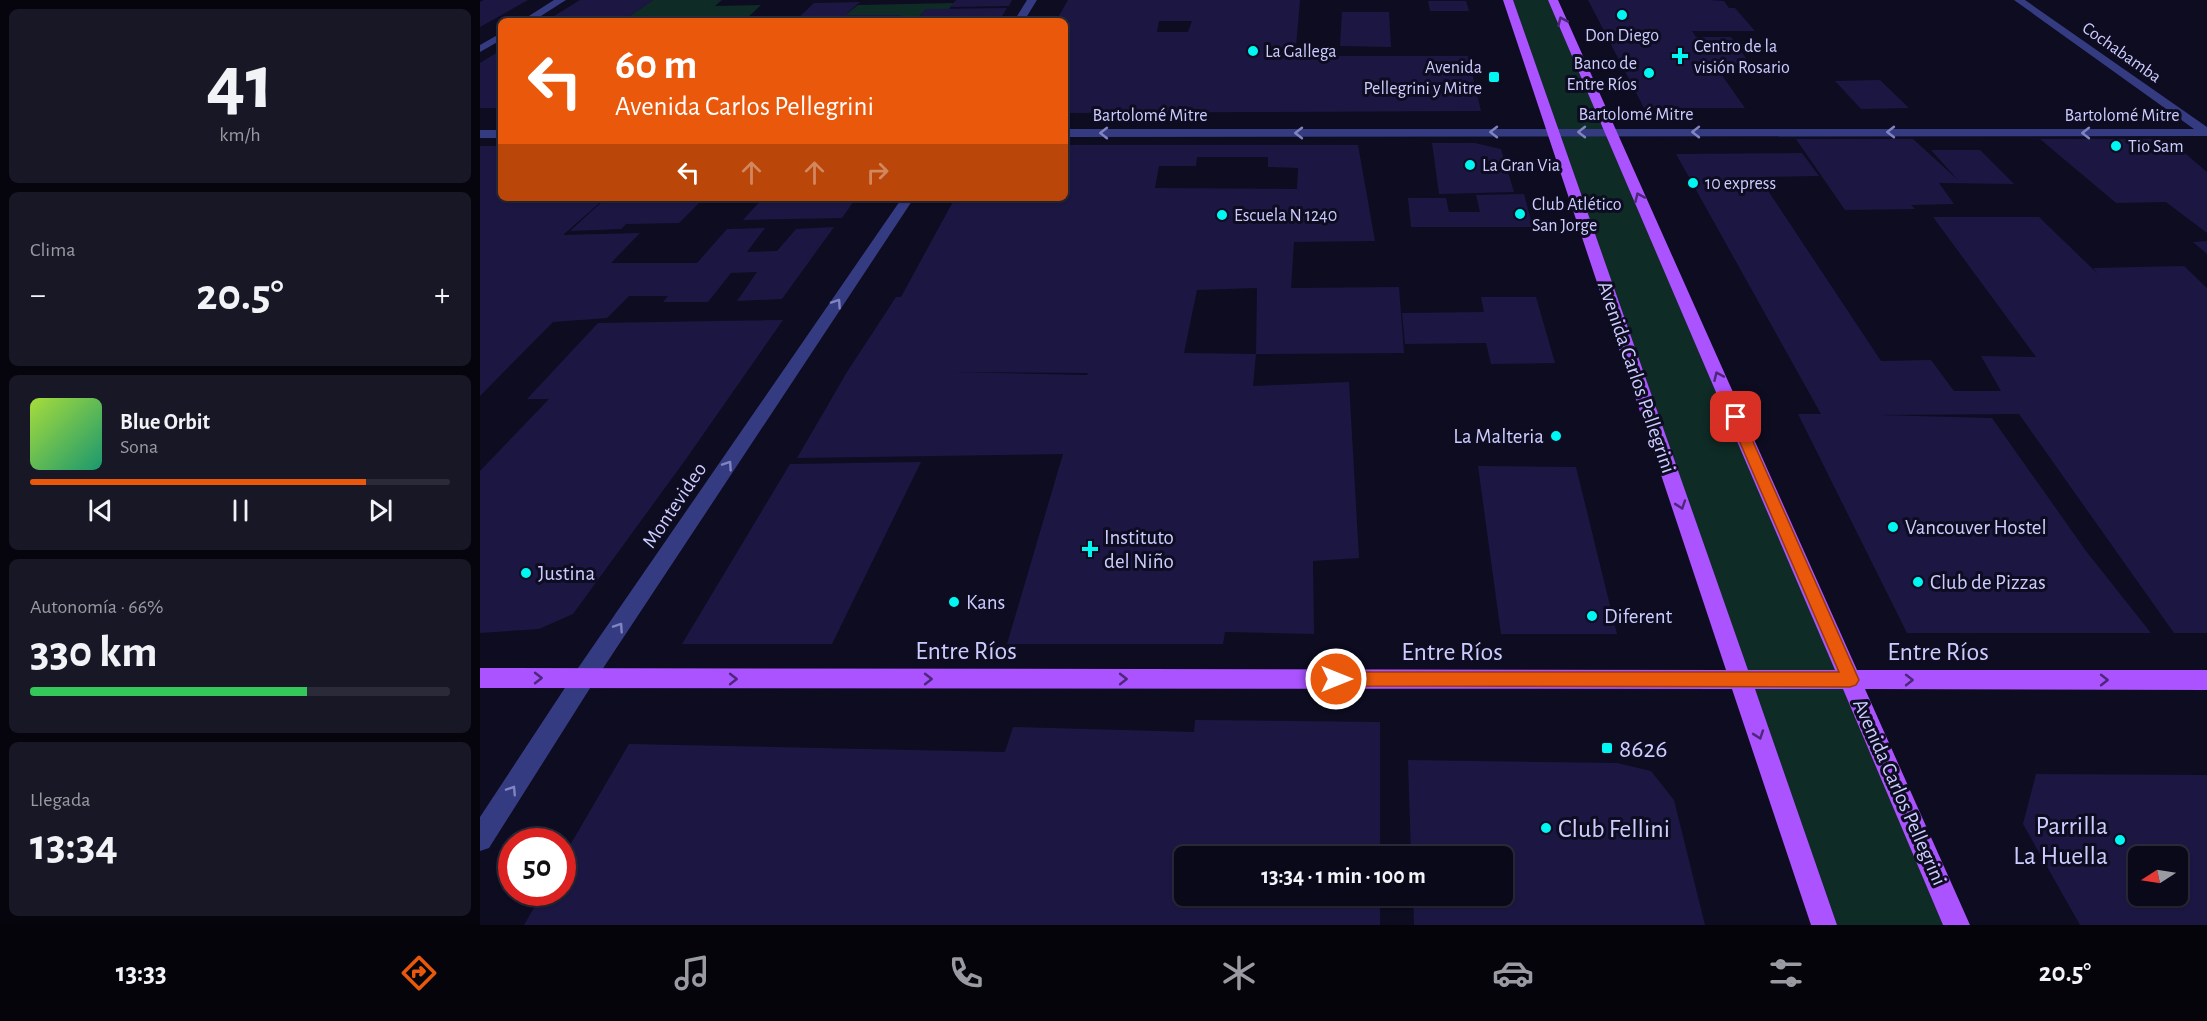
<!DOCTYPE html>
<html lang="es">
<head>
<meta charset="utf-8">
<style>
  :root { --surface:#0a0919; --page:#181726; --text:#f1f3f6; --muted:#999aa2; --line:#2a2a38; --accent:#ea580c }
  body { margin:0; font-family:"Alegreya Sans",sans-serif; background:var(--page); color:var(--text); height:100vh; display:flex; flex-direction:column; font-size:22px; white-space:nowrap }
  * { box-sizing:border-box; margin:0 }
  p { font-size:20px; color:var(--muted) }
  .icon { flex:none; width:33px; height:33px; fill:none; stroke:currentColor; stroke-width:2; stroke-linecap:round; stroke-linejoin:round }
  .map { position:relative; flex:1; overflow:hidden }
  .panel { display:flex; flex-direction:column; gap:9px; padding:9px; background:#06050e; width:480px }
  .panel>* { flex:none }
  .banner { position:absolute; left:18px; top:18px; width:570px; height:183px; border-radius:9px; box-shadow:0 2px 4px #0004,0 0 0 2px var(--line); background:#ea580c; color:#fff; overflow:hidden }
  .needle { width:39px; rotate:258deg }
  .controls { position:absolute; left:1648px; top:846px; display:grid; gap:12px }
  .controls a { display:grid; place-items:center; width:60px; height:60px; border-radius:9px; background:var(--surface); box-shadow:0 2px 4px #0004,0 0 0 2px var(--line); font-size:30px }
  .speed { position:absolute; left:18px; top:828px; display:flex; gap:12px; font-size:30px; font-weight:700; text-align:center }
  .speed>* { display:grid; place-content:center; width:78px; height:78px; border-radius:50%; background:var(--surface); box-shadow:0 2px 4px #0004,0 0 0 2px var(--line); line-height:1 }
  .speed .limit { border:9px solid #d22; background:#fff; color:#111 }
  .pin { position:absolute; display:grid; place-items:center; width:51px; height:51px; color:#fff; margin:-26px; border-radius:12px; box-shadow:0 3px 9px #0006 }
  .me { position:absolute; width:66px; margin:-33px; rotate:90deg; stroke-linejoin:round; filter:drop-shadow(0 0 4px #0008) }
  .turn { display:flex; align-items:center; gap:21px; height:126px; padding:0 18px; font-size:27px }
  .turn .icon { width:78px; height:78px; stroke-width:2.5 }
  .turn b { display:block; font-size:42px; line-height:51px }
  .lanes { display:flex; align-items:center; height:57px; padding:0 18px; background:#0003; justify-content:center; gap:30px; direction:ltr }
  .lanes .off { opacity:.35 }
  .big { font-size:45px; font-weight:700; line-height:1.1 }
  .panel .card { flex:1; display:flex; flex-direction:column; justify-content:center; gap:9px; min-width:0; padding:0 21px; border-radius:9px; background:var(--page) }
  .panel .dial { align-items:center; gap:0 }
  .dial b { font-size:78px; line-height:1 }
  .song { display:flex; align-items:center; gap:18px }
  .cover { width:72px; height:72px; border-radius:9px; background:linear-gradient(135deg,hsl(80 70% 55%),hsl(160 70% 35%)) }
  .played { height:6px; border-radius:3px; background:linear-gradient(90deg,var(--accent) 80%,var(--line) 80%) }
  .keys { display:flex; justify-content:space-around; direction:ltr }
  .heat { display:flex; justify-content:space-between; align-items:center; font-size:33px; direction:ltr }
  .charge { height:9px; border-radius:4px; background:linear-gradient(90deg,#34c759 66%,var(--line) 0) }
  .trip { position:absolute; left:694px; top:846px; width:339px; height:60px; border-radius:9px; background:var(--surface); box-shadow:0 2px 4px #0004,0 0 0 2px var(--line); font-weight:700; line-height:60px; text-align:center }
  .dock { display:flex; height:96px; justify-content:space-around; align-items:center; background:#04040a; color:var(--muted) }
  .dock .icon { width:42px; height:42px }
  .dock .active { color:var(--accent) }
  .dock b { font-size:27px; color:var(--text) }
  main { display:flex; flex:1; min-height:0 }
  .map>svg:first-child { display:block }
</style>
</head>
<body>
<main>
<section class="panel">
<div class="card dial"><b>41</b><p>km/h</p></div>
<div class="card"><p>Clima</p>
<div class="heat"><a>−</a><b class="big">20.5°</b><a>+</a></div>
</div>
<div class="card">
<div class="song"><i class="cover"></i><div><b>Blue Orbit</b><p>Sona</p></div></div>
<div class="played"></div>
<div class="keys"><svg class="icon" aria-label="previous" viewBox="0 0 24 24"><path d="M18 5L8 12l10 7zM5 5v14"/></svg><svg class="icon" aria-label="pause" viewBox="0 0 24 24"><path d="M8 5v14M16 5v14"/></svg><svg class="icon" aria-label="next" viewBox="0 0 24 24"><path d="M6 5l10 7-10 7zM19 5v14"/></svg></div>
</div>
<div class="card"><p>Autonomía · 66%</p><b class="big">330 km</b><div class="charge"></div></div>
<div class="card"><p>Llegada</p><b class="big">13:34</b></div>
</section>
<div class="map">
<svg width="1727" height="925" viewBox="0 0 1727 925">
  <rect width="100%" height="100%" fill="#0d0c21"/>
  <path fill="#0f2b26" d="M173,0H242L235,6L281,5L264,21H142Z
    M1028,0H1073L1477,925H1344Z
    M474,3L469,9H446L435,21H415L420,15H365L378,5Z"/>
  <path fill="#1b1742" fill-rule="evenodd" d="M4,0H48L0,27V2Z
    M100,0H173L142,21H66Z
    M476,0H532L529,6L470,7Z
    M588,0H820L816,46H843L842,56H988L1001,111L585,113V21H576ZM679,21H712L708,32H677Z
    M1108,0H1229L1244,1L1249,8H1255L1275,31H1212L1216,37H1251L1270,64H1234L1265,108H1164Z
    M948,1H986L989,11H950Z
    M380,2L365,15H421L415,21H315L334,3Z
    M527,8L519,21H435L446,9Z
    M862,12H909L911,47L860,46Z
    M21,50V108H0V63Z
    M1400,80L1429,108L1381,109L1355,81Z
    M1316,139H1433L1478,180L1451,150H1500L1534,184L1459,183L1474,204L1431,205L1435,209L1365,210Z
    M1560,139H1670L1693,143L1727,172V233L1686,202L1636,203Z
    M952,143H995L1021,149L1034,192L959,194Z
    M585,145H878L895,241L814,242L811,288L919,287L924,353L776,354L773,386L869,382L879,558L833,561L834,634L745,632L743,644H527L583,454L317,458L367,372L416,297H421L475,198H585ZM717,157H788V167L818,168L817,189L675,188L679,166H716ZM777,288L776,354L704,353L717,290ZM471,372L608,373L607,375Z
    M0,146H21V198H125L83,235L160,233L131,263H217L247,229L285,228L267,252L297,251L316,229L354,227L302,299L257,301L277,272L251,273L228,302H183L188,296H149L127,318L73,322L0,396Z
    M1322,153L1339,176L1279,177L1401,361L1451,360L1474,391H1521L1501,356L1556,357L1453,217H1559L1618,274L1613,268L1704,266L1727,288V633H1694L1539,414L1399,415L1512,418L1606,551L1671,633H1427L1318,414H1341L1196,154Z
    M1044,194L1053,227H931L928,198H966L969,212H1000L996,195Z
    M126,198H224L199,223L146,224L141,229L90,231Z
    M283,198H376L362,218L263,220Z
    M1727,241V254L1713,242Z
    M1001,297H1056L1075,363L1011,364L1006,343L925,344L922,313L1004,312Z
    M303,320L206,459L93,614L59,629L0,633V471L69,399H47L118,323Z
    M441,462L352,644H202L310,464Z
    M998,466L1096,467L1137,634H1021Z
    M715,720L900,722V856H705V896H900V925H44L63,892H82V859L149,744L525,752L533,727L714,732Z
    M928,760L1137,763L1171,771L1194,800L1225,925H934L933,896H1023V856H931Z
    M1556,774L1727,775V925H1600L1543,824ZM1659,856H1698V896H1659Z"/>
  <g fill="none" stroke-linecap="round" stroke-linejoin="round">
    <path fill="#353b81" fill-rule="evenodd" d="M74,0H86L53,21H41Z
      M547,0H557L544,21H534Z
      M1534,0H1545L1727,127V136L585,137V129H1714Z
      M21,33V40L0,52V45Z
      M0,130H21V138H0Z
      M422,198H434L112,685L9,848L0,851V817L96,671Z"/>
    <path fill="#aa53ff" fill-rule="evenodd" d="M1023,0H1033L1268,670H1355L1068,0H1078L1377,670H1727V690L1385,689L1490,925H1463L1363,689H1275L1357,925H1331L1252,689L0,688V668L1246,670Z"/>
  </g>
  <defs><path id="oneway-chevron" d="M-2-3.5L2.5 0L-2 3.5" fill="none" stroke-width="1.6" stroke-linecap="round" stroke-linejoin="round" transform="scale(1.5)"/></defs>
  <g stroke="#4c287a">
    <use href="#oneway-chevron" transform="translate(1082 21) rotate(-114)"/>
    <use href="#oneway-chevron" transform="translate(1159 197) rotate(-114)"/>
    <use href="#oneway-chevron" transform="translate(1238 376) rotate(-114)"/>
    <use href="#oneway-chevron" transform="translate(1201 505) rotate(71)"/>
    <use href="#oneway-chevron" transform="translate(58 678)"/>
    <use href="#oneway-chevron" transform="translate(253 679)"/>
    <use href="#oneway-chevron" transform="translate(448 679)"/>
    <use href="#oneway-chevron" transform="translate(643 679)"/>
    <use href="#oneway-chevron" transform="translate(1429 680)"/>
    <use href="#oneway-chevron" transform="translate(1624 680)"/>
    <use href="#oneway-chevron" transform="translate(1279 735) rotate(71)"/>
  </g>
  <g stroke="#8084c0">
    <use href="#oneway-chevron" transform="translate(1014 132) rotate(180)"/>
    <use href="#oneway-chevron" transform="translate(1102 132) rotate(180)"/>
    <use href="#oneway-chevron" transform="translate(1216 132) rotate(-180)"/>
    <use href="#oneway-chevron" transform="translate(1411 132) rotate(-180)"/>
    <use href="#oneway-chevron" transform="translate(624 133) rotate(180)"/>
    <use href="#oneway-chevron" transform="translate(819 133) rotate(180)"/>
    <use href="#oneway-chevron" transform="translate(1606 133) rotate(-180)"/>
    <use href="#oneway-chevron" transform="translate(357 303) rotate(-56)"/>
    <use href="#oneway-chevron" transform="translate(248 465) rotate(-56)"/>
    <use href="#oneway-chevron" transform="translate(139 627) rotate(-56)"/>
    <use href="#oneway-chevron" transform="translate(32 790) rotate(-57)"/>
  </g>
  <path fill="#ea580c" stroke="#983908" stroke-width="1.5" d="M1256,412L1262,417L1379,680L1376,685L1370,687L856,686L850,684L848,679L850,674L856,672H1359L1249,417Z"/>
  <g fill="#00f7f2" stroke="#0d0c21" stroke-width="2">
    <circle cx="1142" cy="15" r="6"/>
    <circle cx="773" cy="51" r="6"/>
    <path d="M1197 47h6v6h6v6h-6v6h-6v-6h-6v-6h6z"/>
    <circle cx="1169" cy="73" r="6"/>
    <rect x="1008" y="71" width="12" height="12" rx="3"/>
    <circle cx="1636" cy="146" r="6"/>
    <circle cx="990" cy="165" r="6"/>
    <circle cx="1213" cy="183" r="6"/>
    <circle cx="1040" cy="214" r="6"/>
    <circle cx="742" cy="215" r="6"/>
    <circle cx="1076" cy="436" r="6"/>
    <circle cx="1413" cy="527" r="6"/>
    <path d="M607 540h6v6h6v6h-6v6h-6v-6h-6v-6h6z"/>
    <circle cx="46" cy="573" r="6"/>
    <circle cx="1438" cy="582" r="6"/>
    <circle cx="474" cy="602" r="6"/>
    <circle cx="1112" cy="616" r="6"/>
    <rect x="1121" y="742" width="12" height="12" rx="3"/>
    <circle cx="1066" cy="828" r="6"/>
    <circle cx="1640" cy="840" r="6"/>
  </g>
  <g text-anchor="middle" stroke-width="6" stroke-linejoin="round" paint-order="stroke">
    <g font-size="18" fill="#ccf" stroke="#0d0c21" text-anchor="start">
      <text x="1142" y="41" text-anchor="middle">Don Diego</text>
      <text x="1214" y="52">Centro de la<tspan x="1214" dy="21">visión Rosario</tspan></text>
      <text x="785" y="57">La Gallega</text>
      <text x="1157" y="69" text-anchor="end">Banco de<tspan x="1157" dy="21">Entre Ríos</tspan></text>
      <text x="1002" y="73" text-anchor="end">Avenida<tspan x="1002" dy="21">Pellegrini y Mitre</tspan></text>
      <text x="1648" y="152">Tio Sam</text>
      <text x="1002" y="171">La Gran Via</text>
      <text x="1225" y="189">10 express</text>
      <text x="1052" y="210">Club Atlético<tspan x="1052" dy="21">San Jorge</tspan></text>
      <text x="754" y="221">Escuela N 1240</text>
    </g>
    <g font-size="18" fill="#ccf" stroke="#0d0c21">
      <text transform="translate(1642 52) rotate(35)" y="6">Cochabamba</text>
      <text x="1156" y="120">Bartolomé Mitre</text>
      <text x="670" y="121">Bartolomé Mitre</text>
      <text x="1642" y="121">Bartolomé Mitre</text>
    </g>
    <g font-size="21" fill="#ccf" stroke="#0d0c21">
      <text transform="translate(1157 377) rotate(71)" y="7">Avenida Carlos Pellegrini</text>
      <text transform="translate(194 505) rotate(-56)" y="7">Montevideo</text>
      <text transform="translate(1420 792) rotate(66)" y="7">Avenida Carlos Pellegrini</text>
    </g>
    <g font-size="21" fill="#ccf" stroke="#0d0c21" text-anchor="start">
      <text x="1064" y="443" text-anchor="end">La Malteria</text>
      <text x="1425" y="534">Vancouver Hostel</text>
      <text x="624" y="544">Instituto<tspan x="624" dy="24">del Niño</tspan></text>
      <text x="58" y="580">Justina</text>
      <text x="1450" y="589">Club de Pizzas</text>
      <text x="486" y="609">Kans</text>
      <text x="1124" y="623">Diferent</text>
    </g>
    <g font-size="26" fill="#ccf" stroke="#0d0c21">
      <text x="486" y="659">Entre Ríos</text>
      <text x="972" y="660">Entre Ríos</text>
      <text x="1458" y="660">Entre Ríos</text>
    </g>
    <g font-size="26" fill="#ccf" stroke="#0d0c21" text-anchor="start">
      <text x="1139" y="757">8626</text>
      <text x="1628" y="834" text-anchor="end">Parrilla<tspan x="1628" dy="30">La Huella</tspan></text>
      <text x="1078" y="837">Club Fellini</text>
    </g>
  </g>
</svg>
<div class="controls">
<a><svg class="needle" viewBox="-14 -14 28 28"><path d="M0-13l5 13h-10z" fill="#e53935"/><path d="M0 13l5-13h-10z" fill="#999aa2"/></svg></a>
</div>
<div class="speed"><div class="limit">50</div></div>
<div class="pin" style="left:1256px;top:417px;background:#d93025"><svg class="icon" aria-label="arrive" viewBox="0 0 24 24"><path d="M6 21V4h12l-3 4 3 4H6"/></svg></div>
<svg class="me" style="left:856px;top:679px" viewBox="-20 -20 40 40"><circle r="17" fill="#ea580c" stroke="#fff" stroke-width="3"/><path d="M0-11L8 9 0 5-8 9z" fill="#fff"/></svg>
<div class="trip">13:34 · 1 min · 100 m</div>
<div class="banner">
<div class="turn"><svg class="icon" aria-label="left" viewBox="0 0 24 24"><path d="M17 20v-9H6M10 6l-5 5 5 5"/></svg><div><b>60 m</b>Avenida Carlos Pellegrini</div></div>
<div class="lanes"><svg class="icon" aria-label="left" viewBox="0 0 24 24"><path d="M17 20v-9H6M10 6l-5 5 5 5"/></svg><svg class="icon off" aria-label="ahead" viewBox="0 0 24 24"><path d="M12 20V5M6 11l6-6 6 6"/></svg><svg class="icon off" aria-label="ahead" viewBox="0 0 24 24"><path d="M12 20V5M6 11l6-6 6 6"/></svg><svg class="icon off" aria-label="right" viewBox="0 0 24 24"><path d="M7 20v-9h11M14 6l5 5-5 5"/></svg></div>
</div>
</div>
</main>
<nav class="dock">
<b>13:33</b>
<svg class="icon active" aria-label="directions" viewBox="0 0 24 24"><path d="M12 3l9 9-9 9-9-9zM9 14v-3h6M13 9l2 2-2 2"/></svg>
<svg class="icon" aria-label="music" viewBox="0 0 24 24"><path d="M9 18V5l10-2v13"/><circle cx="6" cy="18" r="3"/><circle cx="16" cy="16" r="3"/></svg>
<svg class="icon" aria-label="phone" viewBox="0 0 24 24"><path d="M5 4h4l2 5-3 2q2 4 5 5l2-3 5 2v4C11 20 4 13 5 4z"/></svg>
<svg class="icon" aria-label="climate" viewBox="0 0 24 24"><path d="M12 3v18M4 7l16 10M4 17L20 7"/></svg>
<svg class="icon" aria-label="car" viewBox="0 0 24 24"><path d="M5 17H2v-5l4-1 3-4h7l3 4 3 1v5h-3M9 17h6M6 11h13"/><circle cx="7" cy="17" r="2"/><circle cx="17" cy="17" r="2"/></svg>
<svg class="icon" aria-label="filters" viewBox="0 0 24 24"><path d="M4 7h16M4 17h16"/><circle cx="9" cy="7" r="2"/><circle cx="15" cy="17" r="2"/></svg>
<b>20.5°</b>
</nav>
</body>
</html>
